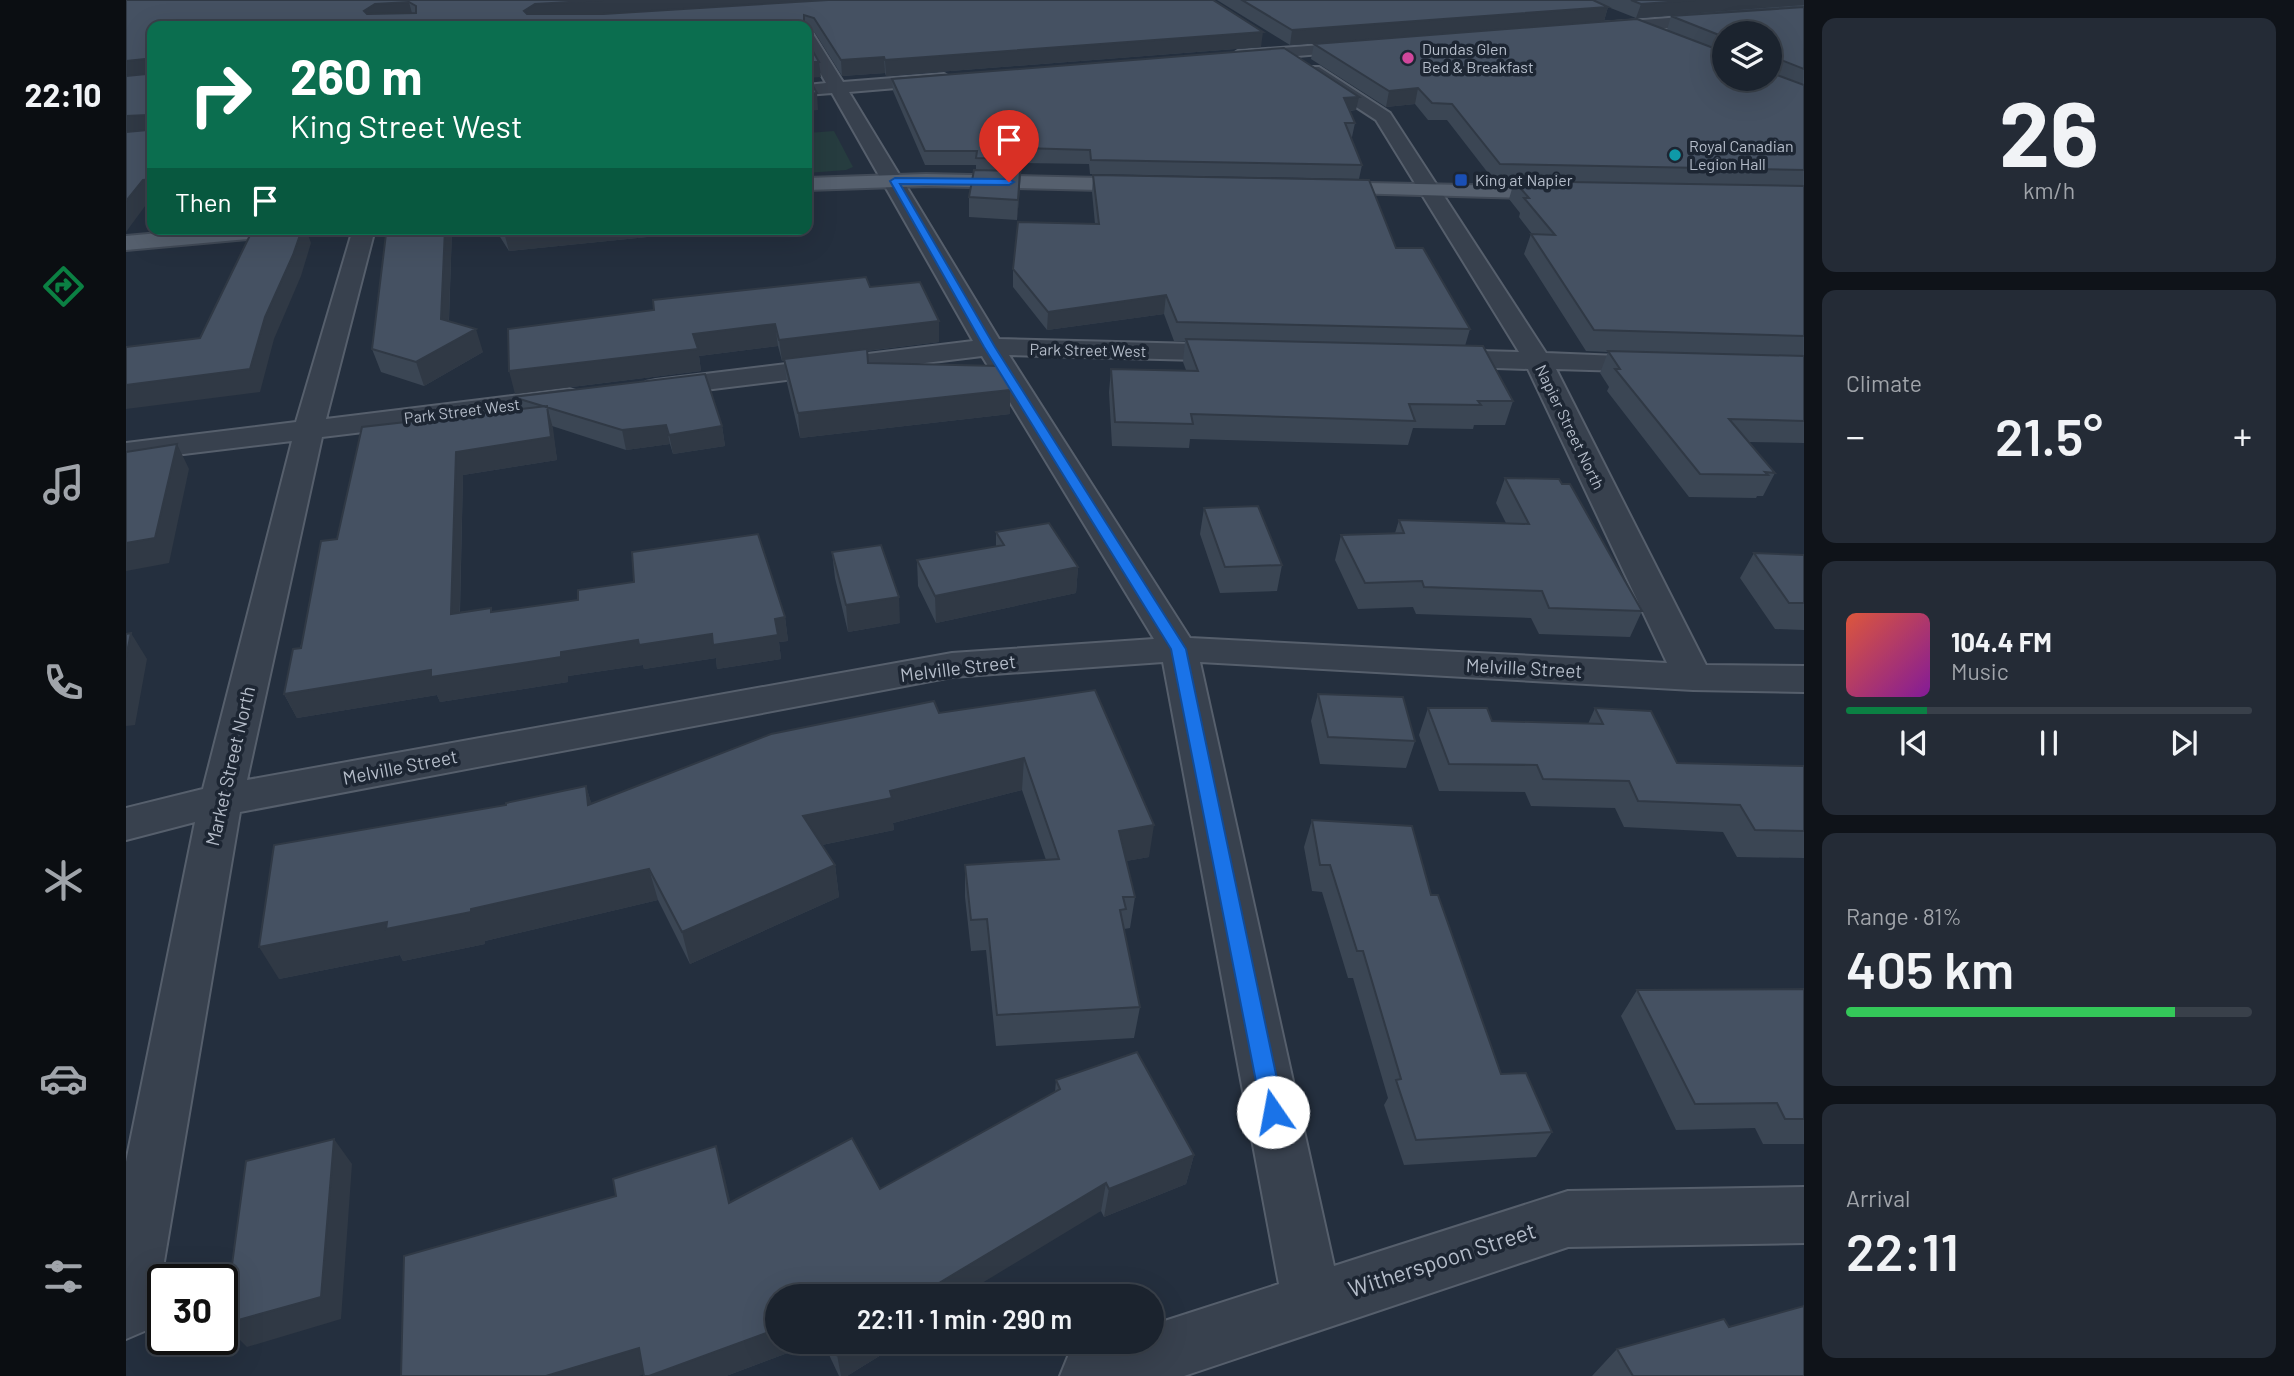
<!DOCTYPE html>
<html lang="en">
<head>
<meta charset="utf-8">
<style>
  :root { --surface:#1b232e; --page:#242b36; --text:#f1f3f6; --muted:#a0a4aa; --line:#39404a; --accent:#0b8043 }
  body { margin:0; font-family:Barlow,sans-serif; background:var(--page); color:var(--text); height:100vh; display:flex; flex-direction:column; font-size:26px; white-space:nowrap }
  * { box-sizing:border-box; margin:0 }
  p { font-size:23px; color:var(--muted) }
  .icon { flex:none; width:38px; height:38px; fill:none; stroke:currentColor; stroke-width:2; stroke-linecap:round; stroke-linejoin:round }
  .map { position:relative; flex:1; overflow:hidden }
  .side { display:flex; flex-direction:column; gap:18px; padding:18px; background:#0f1319; width:490px }
  .side>* { flex:none }
  .hud { position:absolute; left:21px; top:21px; width:665px; height:214px; border-radius:14px; box-shadow:0 7px 28px #0002,0 0 0 2px var(--line); background:#0b6e4f; color:#fff; overflow:hidden }
  .controls { position:absolute; left:1586px; top:21px; display:grid; gap:14px }
  .controls a { display:grid; place-items:center; width:70px; height:70px; border-radius:50%; background:var(--surface); box-shadow:0 7px 28px #0002,0 0 0 2px var(--line); font-size:35px }
  .speed { position:absolute; left:21px; top:1264px; display:flex; gap:14px; font-size:35px; font-weight:700; text-align:center }
  .speed>* { display:grid; place-content:center; width:91px; height:91px; border-radius:50%; background:var(--surface); box-shadow:0 7px 28px #0002,0 0 0 2px var(--line); line-height:1 }
  .speed .limit { border:4px solid #111; border-radius:10px; background:#fff; color:#111 }
  .pin { position:absolute; display:grid; place-items:center; width:60px; height:60px; color:#fff; margin:-72px -30px; border-radius:50% 50% 50% 0; rotate:-45deg; box-shadow:0 0 7px #0007 }
  .pin .icon { rotate:45deg }
  .me { position:absolute; width:77px; margin:-38px; rotate:348deg; stroke-linejoin:round; filter:drop-shadow(0 0 5px #0008) }
  .turn { display:flex; align-items:center; gap:24px; height:147px; padding:0 28px; font-size:32px }
  .turn .icon { width:91px; height:91px; stroke-width:2.5 }
  .turn b { display:block; font-size:49px; line-height:60px }
  .then { display:flex; align-items:center; height:66px; padding:0 28px; background:#0003; gap:14px; font-size:26px }
  .big { font-size:52px; font-weight:600; line-height:1.1 }
  .side .widget { flex:1; display:flex; flex-direction:column; justify-content:center; gap:10px; min-width:0; padding:0 24px; border-radius:14px; background:var(--page) }
  .side .dial { align-items:center; gap:0 }
  .dial b { font-size:91px; line-height:1 }
  .song { display:flex; align-items:center; gap:21px }
  .cover { width:84px; height:84px; border-radius:10px; background:linear-gradient(135deg,hsl(10 70% 55%),hsl(290 70% 35%)) }
  .played { height:7px; border-radius:4px; background:linear-gradient(90deg,var(--accent) 20%,var(--line) 20%) }
  .keys { display:flex; justify-content:space-around; direction:ltr }
  .heat { display:flex; justify-content:space-between; align-items:center; font-size:38px; direction:ltr }
  .charge { height:10px; border-radius:5px; background:linear-gradient(90deg,#34c759 81%,var(--line) 0) }
  .trip { position:absolute; left:639px; top:1284px; width:399px; height:70px; border-radius:35px; background:var(--surface); box-shadow:0 7px 28px #0002,0 0 0 2px var(--line); font-weight:600; line-height:70px; text-align:center }
  main { display:flex; flex:1; min-height:0 }
  .tab-bar { display:flex; flex-direction:column; width:126px; justify-content:space-around; align-items:center; background:#0b0e12; color:var(--muted) }
  .tab-bar .icon { width:49px; height:49px }
  .tab-bar .current { color:var(--accent) }
  .tab-bar b { font-size:32px; color:var(--text) }
  .map>svg:first-child { display:block }
</style>
</head>
<body>
<main>
<nav class="tab-bar">
<b>22:10</b>
<svg class="icon current" aria-label="directions" viewBox="0 0 24 24"><path d="M12 3l9 9-9 9-9-9zM9 14v-3h6M13 9l2 2-2 2"/></svg>
<svg class="icon" aria-label="music" viewBox="0 0 24 24"><path d="M9 18V5l10-2v13"/><circle cx="6" cy="18" r="3"/><circle cx="16" cy="16" r="3"/></svg>
<svg class="icon" aria-label="phone" viewBox="0 0 24 24"><path d="M5 4h4l2 5-3 2q2 4 5 5l2-3 5 2v4C11 20 4 13 5 4z"/></svg>
<svg class="icon" aria-label="climate" viewBox="0 0 24 24"><path d="M12 3v18M4 7l16 10M4 17L20 7"/></svg>
<svg class="icon" aria-label="car" viewBox="0 0 24 24"><path d="M5 17H2v-5l4-1 3-4h7l3 4 3 1v5h-3M9 17h6M6 11h13"/><circle cx="7" cy="17" r="2"/><circle cx="17" cy="17" r="2"/></svg>
<svg class="icon" aria-label="filters" viewBox="0 0 24 24"><path d="M4 7h16M4 17h16"/><circle cx="9" cy="7" r="2"/><circle cx="15" cy="17" r="2"/></svg>
</nav>
<div class="map">
<svg width="1678" height="1376" viewBox="0 0 1678 1376">
  <rect width="100%" height="100%" fill="#242f3e"/>
  <path fill="#263c3f" d="M708,131L727,167L720,170L681,173V133Z"/>
  <g fill="none" stroke-linecap="round" stroke-linejoin="round">
    <defs>
      <path id="minor" d="M1678,8V18L1475,33L1467,28L1475,23Z
        M681,32L687,34L717,82L818,74L827,79L818,84L723,92L873,339L1111,345L1120,347L1124,353L1120,359L1111,361L883,355L1064,638L1541,663L1402,369L1312,366L1302,364L1298,358L1302,352L1312,350L1393,352L1250,120L1181,75L1178,71L1181,67H1193L1264,113L1420,353L1541,358L1545,364L1541,370L1531,372L1430,369L1580,665L1678,666V692L1567,690L1074,662L1208,1266L1442,1191L1678,1187V1243L1442,1247L1058,1376H934L943,1354L973,1342H1026V1325L1153,1284L1037,662L826,677L114,812L30,1309L21,1330L0,1339V1162L69,822L0,840V808L77,789L166,441L0,461V443L170,422L227,229H249L200,419L443,389L453,392L457,398L453,404L443,407L196,437L121,780L826,653L1028,639L856,356L530,396L520,394L516,388L520,382L530,380L847,341L706,93L681,95V85L700,83L681,50Z
        M1237,42L1245,47L1243,50L1112,61L1104,56L1112,51Z"/>
      <path id="major" d="M800,174L1018,179L1025,181L1028,185L1025,189L1018,191L800,186L681,190V178Z
        M1194,182L1438,187L1446,188L1449,193L1446,198L1438,199L1187,192L1183,188L1187,184Z
        M77,229H167L164,234L156,236L0,250V236Z"/>
    </defs>
    <use href="#minor" stroke="#565f6c" stroke-width="4"/>
    <use href="#major" stroke="#414a57" stroke-width="4"/>
    <use href="#minor" fill="#38414e" fill-rule="evenodd"/>
    <use href="#major" fill="#56606e" fill-rule="evenodd"/>
  </g>
  <path fill="#3b4654" fill-rule="evenodd" d="M0,0H1087L1135,47L760,76L759,73L716,76L689,33L681,30V26H26L25,198Z
    M1091,0H1678V6L1510,18L1482,7L1478,21L1164,45Z
    M1678,7V443L1623,442L1649,473L1637,496H1631L1630,498L1563,497L1481,391L1483,387L1474,373L1482,352L1460,351L1398,254L1405,234H1406L1393,217L1394,213L1383,199L1388,182H1369L1321,120H1302L1289,104L1260,107L1185,59L1188,44L1541,30L1545,16ZM1598,33H1643L1598,79Z
    M766,79L1230,110L1224,111L1229,123L1226,137H1225L1236,165L1233,179L964,174L963,164L896,163L891,220L843,217V197L850,170V165H799L767,91Z
    M967,175L1270,248L1344,329L1339,346L1387,401L1379,425H1348L1347,429L1287,428L1282,445L1064,439L1063,448L986,446L983,392L985,369L1060,370L1057,362L1059,341H1048L1038,314L921,330L887,287V269L969,224L966,192Z
    M264,229H326L323,321L357,352L298,386L255,372L246,349Z
    M369,229H540L541,235L383,251Z
    M744,287L813,321V342L741,351L742,363L884,414L674,438L661,383L658,361H656L652,346L573,356L575,371L389,394Z
    M387,397L596,426L599,446L547,454L544,444L500,450L426,426L431,460L337,475L334,612L365,608L366,612L659,617L662,641L653,642L655,659L591,669L590,658L518,669L517,665L442,676V682L314,702L311,695L171,718L158,694L211,539L391,410Z
    M1379,478L1516,611L1504,637L1413,634L1405,618L1290,614L1287,607L1232,609L1209,560L1215,535L1269,533L1273,520L1380,523L1370,503Z
    M1078,508L1156,565L1151,591L1094,593L1074,534Z
    M870,532L952,567L950,593L810,623L792,586L791,560L870,546Z
    M706,552L774,623L722,632L709,578Z
    M1628,553L1678,555V630L1649,629L1614,578Z
    M969,690L1023,857L1000,861L1009,897L1004,928L998,929L1014,1007L1008,1038L870,1046L860,950L845,951L839,897V865L920,860L896,790L767,823L768,830L696,845L709,865L713,897L564,964L532,900L359,941V944L277,961L274,955L153,979L460,786L465,803L813,713Z
    M1192,694L1289,741L1280,768L1194,764L1185,721Z
    M1302,708L1366,721L1462,724L1469,708L1551,763L1678,766V858L1611,857L1597,832L1498,827L1489,808L1405,806L1399,792L1313,791L1293,735Z
    M1186,820L1305,895L1375,1074L1426,1132L1410,1157L1278,1165L1258,1105L1262,1098L1227,978H1222L1196,892L1186,891L1178,847Z
    M1678,989V1144H1637L1629,1128L1550,1130L1495,1016L1511,990Z
    M930,1080L1068,1155L1060,1184L978,1217L975,1211L651,1297V1342H691L600,1376H518L490,1196L590,1146L604,1202L754,1189L929,1092Z
    M1603,1327L1678,1376H1466L1491,1349Z
    M697,1342H776L721,1376H713Z"/>
  <path fill="#303945" d="M477,0H709L401,26L398,11L409,4Z
    M1569,0H1678V5L1510,18L1515,4Z
    M283,2L287,17L242,26L238,11L249,4Z
    M1482,7L1478,21L1164,45L1166,30Z
    M1137,32L1135,47L760,76L759,60Z
    M758,57L759,73L716,76L715,60Z
    M1650,58L1644,74H1643V60Z
    M19,59L26,74L0,78V61Z
    M681,62H693L695,77L681,78Z
    M1292,88L1289,104L1260,107L1263,91Z
    M691,93L692,110L681,111V94Z
    M1233,97L1230,110L1216,111L1218,98Z
    M21,115L26,132L0,134V116Z
    M894,171V190L891,220L892,200Z
    M26,179V198H25L0,232V201L17,180Z
    M176,229H180L185,243L175,276L148,339L134,392L0,409V385L139,317Z
    M319,229H326L322,342L315,319Z
    M401,229H540L541,235L383,251L378,232Z
    M1040,295L1038,314L921,330L922,312Z
    M813,321V342L656,361L653,340Z
    M649,324L652,346L573,356L575,371L389,394L383,371L567,334Z
    M350,329L357,352L298,386L290,362Z
    M884,390V414L674,438L672,413Z
    M421,406L427,428L431,460L337,475L333,638L325,614L330,452Z
    M540,425L544,444L500,450L496,430Z
    M596,426L599,446L547,454L543,435Z
    M51,444L63,469L43,563L0,571V543Z
    M952,567L950,593L810,623L809,596Z
    M773,597L774,623L722,632L720,605Z
    M659,617L662,641L653,642L655,659L591,669L590,658L518,669L517,665L442,676V682L314,702L311,695L171,718L158,694L305,670L435,652Z
    M5,633L21,659L9,725L0,726V657Z
    M898,758L896,790L767,823L768,830L681,848L677,816L764,791Z
    M460,786L470,818L462,805Z
    M1028,825L1023,857L989,863L993,831Z
    M709,865L713,897L564,964L556,932Z
    M523,869L532,900L359,941V944L277,961L274,955L153,979L133,947L261,922L345,909Z
    M208,1139L226,1164L215,1319L121,1347L98,1324Z
    M590,1146L598,1174L611,1230L603,1203Z
    M1068,1155L1060,1184L978,1217L983,1189Z
    M980,1183L975,1211L833,1297H806L808,1286Z
    M651,1329V1342H691L600,1376H523Z
    M732,1342H776L721,1376H715L711,1355Z
    M513,1348L525,1372L513,1376H420Z"/>
  <path fill="#455162" stroke="#303945" stroke-width="2" fill-rule="evenodd" d="M0,0H477L409,4L398,11L401,14H477L702,0H1087L1137,32L759,60L758,57L715,60L688,18L678,15V26H26V179L17,180L0,201V132L21,130V115L0,116V76L20,74L22,71V61L19,59L0,61ZM283,2L290,6V13L241,14L238,11L249,4Z
    M1116,0H1467L1482,7L1166,30Z
    M1505,0H1569L1515,4Z
    M1678,7V69L1650,58L1643,60V33H1598V37L1545,16Z
    M1511,19L1598,52V79H1643V72L1678,85V170L1374,164L1326,104L1306,103L1292,88L1263,91L1188,44Z
    M681,41L693,62H681Z
    M1158,48L1233,97L1218,98L1229,123H1219L1236,165L965,160L964,150L896,148V159L850,158L851,151H799L766,79Z
    M681,81H684L691,93L681,94Z
    M848,170L894,171L892,200L843,197Z
    M967,175L1243,180L1270,248H1297L1344,329L1051,322L1040,295L922,312L887,269L892,222L973,224Z
    M1388,181L1678,186V336L1468,330L1405,234L1429,235L1398,198H1403Z
    M127,229H176L167,255L139,317L124,369L0,385V347L74,338Z
    M264,229H319L315,319L350,329L290,362L246,349L260,234Z
    M376,229H401L378,232Z
    M740,277L744,287L794,282L813,321L653,340L649,324L567,334L572,349L383,371L382,329L528,310L527,300Z
    M1060,339L1357,346L1387,401H1352L1355,405L1283,404L1289,421L1065,414L1067,424L989,422L985,369L1072,371Z
    M741,349L742,363L874,366L884,382V390L672,413L658,359Z
    M1482,351L1678,356V421L1603,419L1649,473L1639,472L1642,475L1574,474L1489,369H1494Z
    M579,374L596,426L543,435L540,425L496,430L387,397Z
    M421,406L425,437L330,452L325,614L365,608V612L452,600V590L508,582L506,552L632,534L659,617L649,619L652,635L587,645L586,634L513,645L512,640L435,652V657L305,677V670L158,694L167,649L175,648L195,541L211,539L236,427Z
    M51,444L29,538L0,543V452Z
    M1379,478L1433,479L1436,484H1444L1516,611L1423,608L1416,591L1298,587L1296,581L1239,583L1215,535L1278,533L1273,520L1403,524Z
    M1132,506L1156,565L1099,567L1078,508Z
    M923,523L952,567L809,596L791,560L878,545L870,532Z
    M755,545L773,597L720,605L706,552Z
    M1628,553L1678,555V603H1663Z
    M5,633L0,657V634Z
    M969,690L1028,825L993,831L1009,897H997L1000,909L994,910L1014,1007L871,1015L861,919L845,920L839,865L933,859L898,758L764,791L766,798L677,816L709,865L556,932L523,869L345,909V912L260,929L261,922L133,947L148,845L380,805V803L460,786L462,805L645,734L808,701L813,713Z
    M1192,694L1277,697L1289,741L1202,737Z
    M1302,708H1361L1366,721L1477,724L1469,708L1525,711L1551,763L1678,766V831L1629,830L1614,805L1512,801L1503,781L1417,779L1411,765L1323,764Z
    M1186,820L1286,826L1305,895H1312L1375,1074L1400,1073L1426,1132L1290,1140L1270,1080L1275,1079L1237,951H1231L1204,865H1194Z
    M1678,989V1119H1659L1651,1103L1569,1104L1511,990Z
    M1011,1052L1068,1155L983,1189L980,1183L808,1286L812,1293L806,1297H651V1329L523,1376H518L513,1348L420,1376H275L278,1256L490,1196L487,1179L590,1146L603,1203L726,1138L754,1189L934,1089L930,1080Z
    M208,1139L195,1297L98,1324L120,1161Z
    M1678,1306V1376H1507L1491,1349L1598,1319L1603,1327Z
    M705,1342H732L711,1355Z"/>
  <path fill="#1a73e8" stroke="#114b97" stroke-width="2" d="M769,178L883,179L888,182L883,185L774,184L869,347L1060,649L1158,1112L1155,1119L1147,1122L1139,1119L1136,1112L1045,649L858,347L764,181Z"/>
  <circle fill="#d1479c" stroke="#1d2633" stroke-width="2.5" cx="1282" cy="58" r="7"/>
  <circle fill="#0f9aa8" stroke="#1d2633" stroke-width="2.5" cx="1549" cy="155" r="7"/>
  <rect fill="#1a4fb4" stroke="#1d2633" stroke-width="2.5" x="1328" y="173" width="14" height="14" rx="3.5"/>
  <g text-anchor="middle" stroke-width="7" stroke-linejoin="round" paint-order="stroke">
    <g font-size="16" fill="#b4bcc9" stroke="#1d2633" text-anchor="start">
      <text x="1296" y="55">Dundas Glen<tspan x="1296" dy="18">Bed &amp; Breakfast</tspan></text>
      <text x="1563" y="152">Royal Canadian<tspan x="1563" dy="18">Legion Hall</tspan></text>
      <text x="1349" y="186">King at Napier</text>
    </g>
    <g font-size="16" fill="#b4bcc9" stroke="#1d2633">
      <text transform="translate(962 350) rotate(1)" y="6">Park Street West</text>
      <text transform="translate(336 411) rotate(-7)" y="6">Park Street West</text>
      <text transform="translate(1444 427) rotate(64)" y="6">Napier Street North</text>
    </g>
    <g font-size="19" fill="#b4bcc9" stroke="#1d2633">
      <text transform="translate(832 668) rotate(-7)" y="7">Melville Street</text>
      <text transform="translate(1398 668) rotate(3)" y="7">Melville Street</text>
      <text transform="translate(104 766) rotate(-77)" y="7">Market Street North</text>
      <text transform="translate(274 767) rotate(-11)" y="7">Melville Street</text>
    </g>
    <g font-size="23" fill="#b4bcc9" stroke="#1d2633">
      <text transform="translate(1316 1260) rotate(-18)" y="8">Witherspoon Street</text>
    </g>
  </g>
</svg>
<div class="controls">
<a><svg class="icon" aria-label="layers" viewBox="0 0 24 24"><path d="M12 4l9 5-9 5-9-5zM3 14l9 5 9-5"/></svg></a>
</div>
<div class="speed"><div class="limit">30</div></div>
<div class="pin" style="left:883px;top:182px;background:#d93025"><svg class="icon" aria-label="arrive" viewBox="0 0 24 24"><path d="M6 21V4h12l-3 4 3 4H6"/></svg></div>
<svg class="me" style="left:1147px;top:1112px" viewBox="-20 -20 40 40"><circle r="19" fill="#fff"/><path d="M0-13L10 11 0 6-10 11z" fill="#1a73e8"/></svg>
<div class="trip">22:11 · 1 min · 290 m</div>
<div class="hud">
<div class="turn"><svg class="icon" aria-label="right" viewBox="0 0 24 24"><path d="M7 20v-9h11M14 6l5 5-5 5"/></svg><div><b>260 m</b>King Street West</div></div>
<div class="then">Then<svg class="icon" aria-label="arrive" viewBox="0 0 24 24"><path d="M6 21V4h12l-3 4 3 4H6"/></svg></div>
</div>
</div>
<section class="side">
<div class="widget dial"><b>26</b><p>km/h</p></div>
<div class="widget"><p>Climate</p>
<div class="heat"><a>−</a><b class="big">21.5°</b><a>+</a></div>
</div>
<div class="widget">
<div class="song"><i class="cover"></i><div><b>104.4 FM</b><p>Music</p></div></div>
<div class="played"></div>
<div class="keys"><svg class="icon" aria-label="previous" viewBox="0 0 24 24"><path d="M18 5L8 12l10 7zM5 5v14"/></svg><svg class="icon" aria-label="pause" viewBox="0 0 24 24"><path d="M8 5v14M16 5v14"/></svg><svg class="icon" aria-label="next" viewBox="0 0 24 24"><path d="M6 5l10 7-10 7zM19 5v14"/></svg></div>
</div>
<div class="widget"><p>Range · 81%</p><b class="big">405 km</b><div class="charge"></div></div>
<div class="widget"><p>Arrival</p><b class="big">22:11</b></div>
</section>
</main>
</body>
</html>
